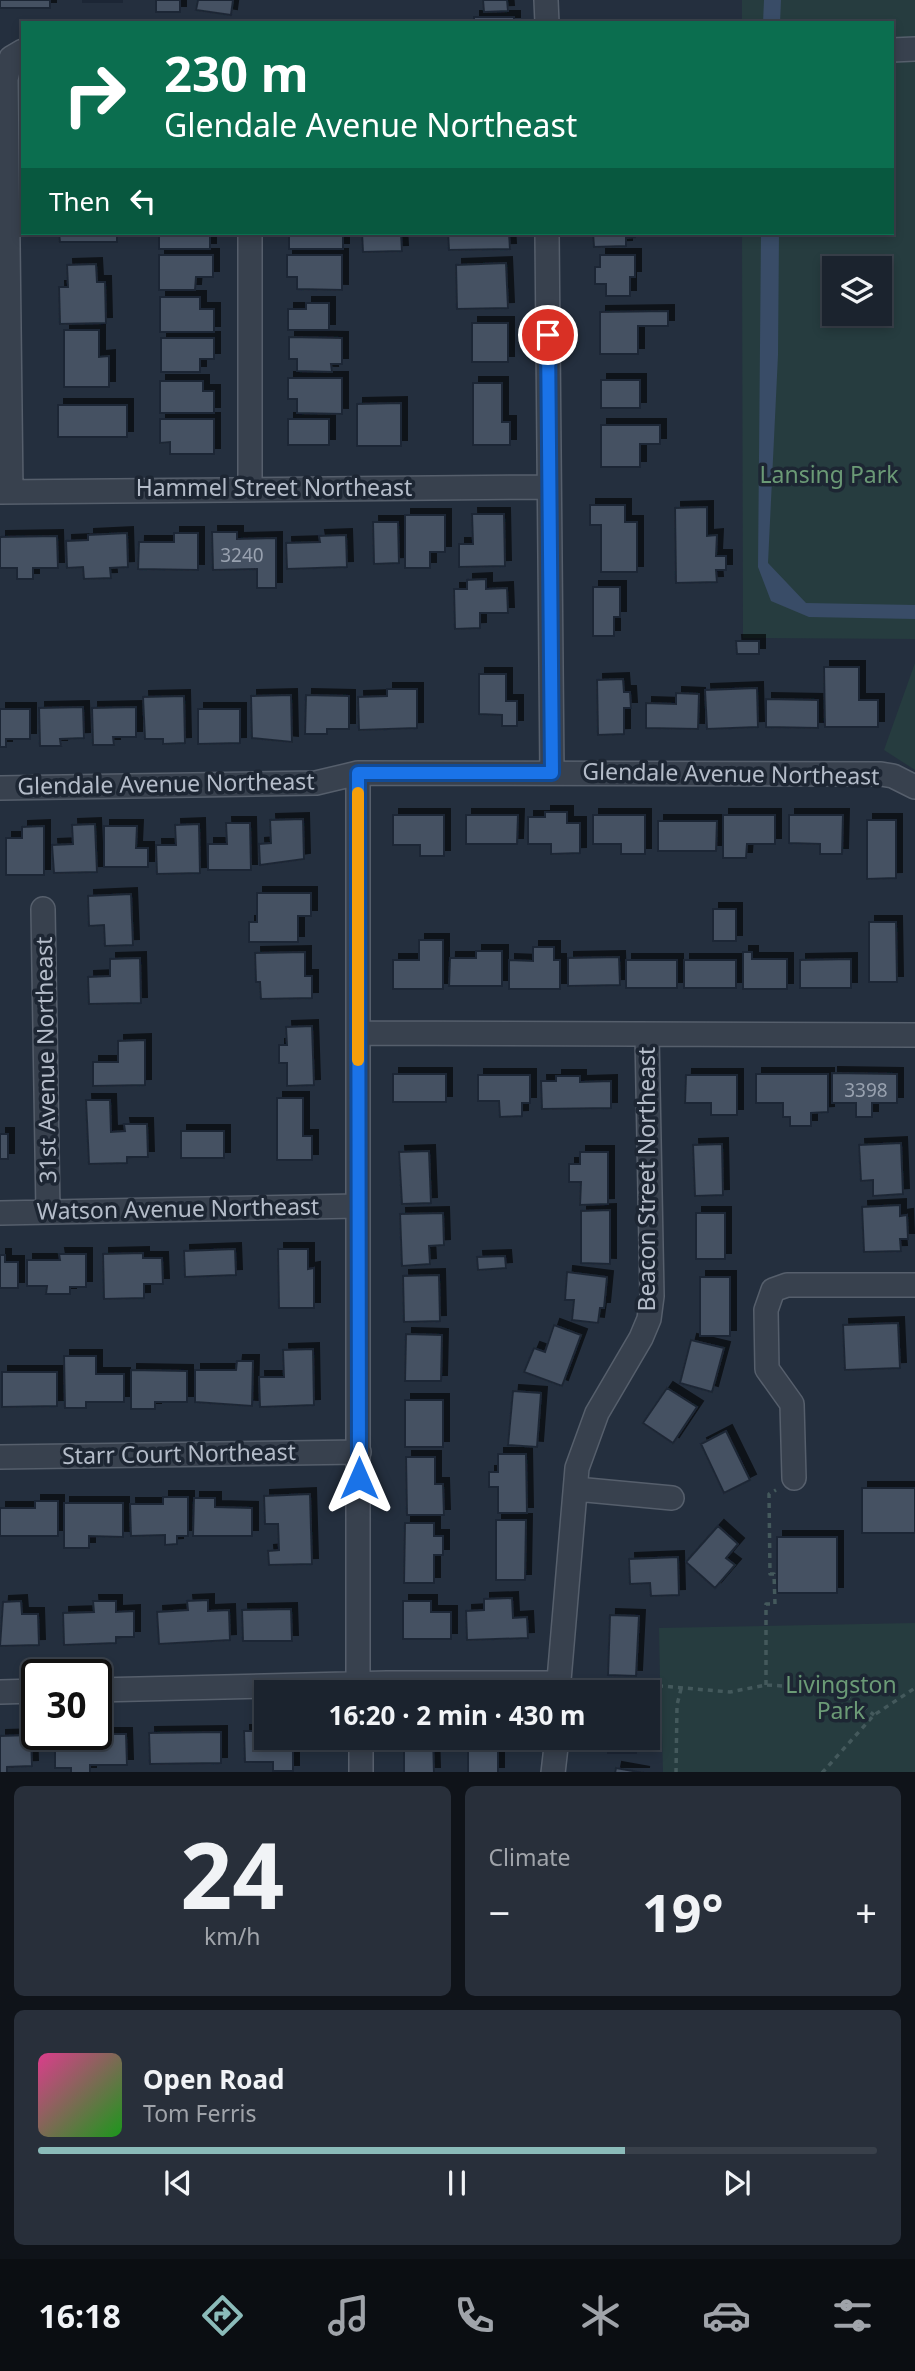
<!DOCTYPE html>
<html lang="en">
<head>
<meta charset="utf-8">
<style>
  :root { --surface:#1b232e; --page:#282f3a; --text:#f1f3f6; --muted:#a0a4aa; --line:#39404a; --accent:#8bbbb9 }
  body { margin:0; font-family:"Noto Sans",sans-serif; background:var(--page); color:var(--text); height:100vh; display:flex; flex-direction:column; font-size:26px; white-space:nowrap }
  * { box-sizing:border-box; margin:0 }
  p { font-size:23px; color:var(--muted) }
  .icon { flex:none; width:38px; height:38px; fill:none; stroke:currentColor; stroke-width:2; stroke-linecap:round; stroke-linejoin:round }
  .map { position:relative; height:1772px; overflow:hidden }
  .sheet { display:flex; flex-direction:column; gap:14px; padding:14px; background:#0f1319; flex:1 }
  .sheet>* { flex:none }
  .banner { position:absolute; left:21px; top:21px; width:873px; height:214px; border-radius:0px; box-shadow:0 4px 10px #0003,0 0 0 2px var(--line); background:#0b6e4f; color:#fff; overflow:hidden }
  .controls { position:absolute; left:822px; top:256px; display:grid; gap:14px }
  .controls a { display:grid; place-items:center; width:70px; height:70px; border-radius:0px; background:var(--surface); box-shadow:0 4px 10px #0003,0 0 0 2px var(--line); font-size:35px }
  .speed { position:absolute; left:21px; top:1659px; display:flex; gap:14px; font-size:35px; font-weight:700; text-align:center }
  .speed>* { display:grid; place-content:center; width:91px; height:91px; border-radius:50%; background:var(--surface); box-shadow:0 4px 10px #0003,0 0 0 2px var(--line); line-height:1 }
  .speed .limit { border:4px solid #111; border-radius:10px; background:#fff; color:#111 }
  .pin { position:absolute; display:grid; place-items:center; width:60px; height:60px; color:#fff; margin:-30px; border:4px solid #fff; border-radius:50%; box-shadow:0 2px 7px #0007 }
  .me { position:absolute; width:77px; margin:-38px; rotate:0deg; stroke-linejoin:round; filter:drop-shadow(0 0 5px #0008) }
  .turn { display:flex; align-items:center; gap:24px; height:147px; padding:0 28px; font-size:32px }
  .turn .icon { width:91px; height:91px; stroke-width:2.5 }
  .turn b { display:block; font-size:49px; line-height:60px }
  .then { display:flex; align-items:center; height:66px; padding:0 28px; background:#0003; gap:14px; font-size:26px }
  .big { font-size:52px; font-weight:700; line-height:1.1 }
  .sheet .widget { flex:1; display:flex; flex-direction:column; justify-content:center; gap:10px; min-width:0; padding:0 24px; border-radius:10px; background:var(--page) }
  .sheet .dial { align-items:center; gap:0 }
  .dial b { font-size:91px; line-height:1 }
  .song { display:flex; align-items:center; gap:21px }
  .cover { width:84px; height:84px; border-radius:10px; background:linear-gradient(135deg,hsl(330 70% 55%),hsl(120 70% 35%)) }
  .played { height:7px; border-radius:4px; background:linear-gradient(90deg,var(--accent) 70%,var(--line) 70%) }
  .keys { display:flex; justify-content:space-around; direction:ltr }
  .heat { display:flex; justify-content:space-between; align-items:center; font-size:38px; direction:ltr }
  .sheet .tiles { flex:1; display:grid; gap:14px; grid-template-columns:1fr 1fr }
  .widget:last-child { grid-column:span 2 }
  .trip { position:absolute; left:254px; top:1680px; width:406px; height:70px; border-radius:0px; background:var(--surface); box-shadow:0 4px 10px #0003,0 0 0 2px var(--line); font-weight:700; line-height:70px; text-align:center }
  .menu { display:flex; height:112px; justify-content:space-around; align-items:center; background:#0b0e12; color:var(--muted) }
  .menu .icon { width:49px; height:49px }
  .menu .on { color:var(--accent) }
  .menu b { font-size:32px; color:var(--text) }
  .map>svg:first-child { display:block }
</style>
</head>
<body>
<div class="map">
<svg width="915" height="1773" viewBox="0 0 915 1773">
  <defs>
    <filter id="shadow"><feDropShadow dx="6" dy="-6" stdDeviation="0" flood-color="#0009"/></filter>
  </defs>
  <rect width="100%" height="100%" fill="#242f3e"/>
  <path fill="#263c3f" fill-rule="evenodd" d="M742,0H915V639L743,638L742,233H892V23H742ZM835,268H880V313H835Z
    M915,663V770L884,750Z
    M915,1623V1772H663L661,1694L585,1692V1682L660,1680L659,1628Z"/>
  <path fill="#394c67" d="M764,0H781L780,23H763Z
    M761,233H779L778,355L768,563L806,603L915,605V619L809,617L771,601L758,567Z"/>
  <path fill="#455162" stroke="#1f2835" stroke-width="2" filter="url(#shadow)" d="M0,0H50V8H0Z
    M83,0H122V2H83Z
    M156,0H180V12H156Z
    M198,0H233L231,15L196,10Z
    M483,0H507L508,11L484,12Z
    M474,17H514V23H474Z
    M59,233H117V242H60Z
    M159,233H210V249H159Z
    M289,233H343V249H289Z
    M362,233H401L402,251L363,252Z
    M448,233H509L510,249L449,250Z
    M593,233H635V237L626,238V246L594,247Z
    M159,255H213V277H196L195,290H159Z
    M287,255H342V290L297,289V277H287Z
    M600,255H635V277H630V296H606V284H595V267H600Z
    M506,263L508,308L457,309L456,265Z
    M96,264L97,282H105L106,323L60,324L59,287H68L67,265Z
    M160,297H200V309H214V332H160Z
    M306,303H329V330H288V309H306Z
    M668,311V326H638V354H600V312Z
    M472,323H508V362H472Z
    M64,330H99V357L109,356V387H64Z
    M289,337L342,338V364H331L332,372L297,371V359H289Z
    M161,338H214V359H200V372H161Z
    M288,378H342V414L297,413V399H288Z
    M601,380H640V408H601Z
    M160,381H203V391H214V413H160Z
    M473,383H502V422H510V445H473Z
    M401,403V446H357V404Z
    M58,405H127V437H58Z
    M160,419H214V454H170V442L160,443Z
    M288,419H329V445H288Z
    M601,425H660V444H640V467H601Z
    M590,505H625V522H637V572H601V525H590Z
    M707,507V536L717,535L716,556H726V570H716L717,582L676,583L675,508Z
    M472,514H504L505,566L459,567V544H473Z
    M405,515H445V552H430V568H405Z
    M373,522H398L399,563L374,564Z
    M212,532H237V539L276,538V588H257V569L213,570Z
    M127,533L128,567L110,568L111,578L84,579L83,567L67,568L66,541L88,540V535Z
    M174,533H198V570L138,569L139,542H174Z
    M346,535L347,567L287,569L286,543L320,542L319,536Z
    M57,536L58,568H33V579H17V568H0V537Z
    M486,579V589L507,588L508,613H480V628L455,629L454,589H467V580Z
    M593,587H620V617H614V636H593Z
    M736,641H759V654H737Z
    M824,667H859V700H878V727H825Z
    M479,674H506V701H517V726H502V715L479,714Z
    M623,679L624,692H630L631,708H624V734L598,735L597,680Z
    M757,688L758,727L707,729L705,690Z
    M387,689H417V728L359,730L358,697L387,696Z
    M676,693L699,694L698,729L646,728V703L676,704Z
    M291,695L292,742L252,738L251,696Z
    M306,695L349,696V729H327V734H305Z
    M184,696L185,743L163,744V739H145L143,697Z
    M766,699L818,700V728L766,727Z
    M83,707L84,738L60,739L61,746H40L39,708Z
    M136,707V737H113L114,745H93L92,708Z
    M0,709H30V739H6V747H0Z
    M198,709H240V743L198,744Z
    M545,812H567V823H580V853L551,854V844H528V817H545Z
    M393,815H444V856H420V845H393Z
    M466,815H518L517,844H466Z
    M593,815H645V854H621V844H593Z
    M723,815H775V844H747L746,858H723Z
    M789,815H843L842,854H820V844L789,843Z
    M303,819L304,859L260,865L259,844L271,843L270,820Z
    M867,820H896V878L867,879Z
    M658,821H717L716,851H658Z
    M226,823H250L251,870H208V844H227Z
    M95,824L97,872L54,873L52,845L73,844L72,825Z
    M199,824L200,873L157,874L156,845H176L175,825Z
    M44,826V875H6V838H22V827Z
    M104,826H137L136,848H148V867H104Z
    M257,893H311V916H298V942H249V922H257Z
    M131,894L133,945L105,946L104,925L89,926L88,896Z
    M713,909H736V941H713Z
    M869,922H896L897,982H869Z
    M419,940H443V989H393V960H419Z
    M533,947H554V960H560V989H509V960L533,961Z
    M476,951H502V986H449L450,958H476Z
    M305,952V976H312V998L261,999L260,982H256L255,953Z
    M743,952H752V959H787V989H743Z
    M619,957L620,985L568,986V958Z
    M140,958L141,1003L89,1004L88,977L110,976V959Z
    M851,959V988H800V960Z
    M626,960H677V988H626Z
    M684,960H736V988H684Z
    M312,1026L314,1085L287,1086V1063H279V1045H287L286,1027Z
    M145,1040V1085L93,1086V1062H118V1041Z
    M832,1073L897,1074V1103H872V1117H856V1103H832Z
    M393,1074H446V1102H393Z
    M756,1074H828V1112L811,1113V1126H790V1117H783V1103H756Z
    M478,1075H530V1103H522V1116L500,1117L499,1101H478Z
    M686,1075H737V1115H711V1103H685Z
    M556,1076H580V1082L611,1081V1108L542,1109L541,1081H556Z
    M277,1098H303V1136H312V1160H277Z
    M86,1100H110L111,1132L125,1131L124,1124H147L148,1157H127V1163L89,1164Z
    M181,1131H224V1158H181Z
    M0,1134H8V1159H0Z
    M901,1143L903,1194L873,1196V1180L861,1181L859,1145Z
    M722,1144L723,1195L695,1196L693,1145Z
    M429,1151L431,1203L402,1204L399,1152Z
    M580,1152H608V1204L580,1205L581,1182H569V1164H580Z
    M900,1205V1216L907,1215L908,1239H900L901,1251L864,1252L862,1207Z
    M610,1210V1264L581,1263V1211Z
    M443,1213L444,1245L429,1246L430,1264L402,1266L400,1214Z
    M696,1213H725V1259H696Z
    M235,1249L236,1275L185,1277L184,1251Z
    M278,1249H308V1269L314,1268V1308H279Z
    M143,1253V1258H162L163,1284H144V1298L104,1299L103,1254Z
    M59,1254H86V1287H70V1294H46L47,1286H27V1260H60Z
    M0,1255H5V1262H18V1288H0Z
    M505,1256L506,1268L478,1270L477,1257Z
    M567,1272L607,1277L604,1308H600L598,1323L572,1320L574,1300H565Z
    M439,1275L440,1321L404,1322L403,1276Z
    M700,1277H730V1336H700Z
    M898,1323L900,1368L845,1370L843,1325Z
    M554,1325L581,1335L562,1386L524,1372L534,1348L545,1352Z
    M406,1334L442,1335L441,1381H405Z
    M691,1340L724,1348L712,1392L680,1383Z
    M313,1349L314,1405L260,1407L259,1377H284L283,1350Z
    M64,1356H96V1374H124V1402H86V1408H65Z
    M237,1361H253L252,1406L195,1402V1370H236Z
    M131,1370L187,1371V1402H155V1409H131Z
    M2,1372H57V1406L2,1407Z
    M667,1388L697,1407L673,1443L643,1423Z
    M513,1391L541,1393L537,1447L508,1445Z
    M405,1400H443V1447H405Z
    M726,1431L750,1480L724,1493L701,1444Z
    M498,1454H526L527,1513H498V1487H489V1472H498Z
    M406,1457H435V1484H443L444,1515H407Z
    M862,1488H915V1533H862Z
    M310,1494L312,1564L269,1565L268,1551L279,1550L278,1524H265L264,1496Z
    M163,1497H188V1536H177V1544L165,1545V1535L131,1536L130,1504H163Z
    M194,1498H215V1507L252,1508V1536H193Z
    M35,1501H58V1536H0V1508H35Z
    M64,1503H123V1537L89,1536V1548H64Z
    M496,1520H526L525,1580H496Z
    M405,1523H434V1536H443V1555H434V1583H404Z
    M718,1526L738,1544L726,1558L735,1565L715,1588L686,1562Z
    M777,1537H837V1593H777Z
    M678,1557L679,1595L651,1596L650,1583L630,1584L629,1559Z
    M512,1598L513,1618L527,1617L528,1638L467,1640L466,1611L484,1610V1599Z
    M208,1600V1611L229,1610L230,1640L159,1644L157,1612L188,1610L187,1601Z
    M21,1601L22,1614H38L39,1645L0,1646L3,1602Z
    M93,1601H116V1612L134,1611V1637H116V1643L64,1645L63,1613L94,1612Z
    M403,1601H431V1612H451V1639H403Z
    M291,1609L292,1641H243L242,1610Z
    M610,1615L639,1616L636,1676L608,1675Z
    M244,1731H266V1738H293V1771H273V1762H245Z
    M221,1732V1763L150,1764L149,1733Z
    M55,1734H126L127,1765H90V1773H71V1768H55Z
    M31,1735L32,1766L7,1767V1773H0V1736Z
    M404,1738H433L434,1773H404Z
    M468,1738H498V1773H468Z
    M608,1738H636V1753H608Z
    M616,1768L644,1773H615Z"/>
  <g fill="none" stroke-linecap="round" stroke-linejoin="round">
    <defs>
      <path id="minor" d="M546,0L547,23
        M892,50L915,49
        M547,233L552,773
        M250,487V233
        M0,492L548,487
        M11,492L6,79L11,58L23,51
        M358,773V1692
        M0,788L316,783L358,773L881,774L893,776L915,787
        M43,909L48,1211
        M359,1033L915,1035
        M0,1213L357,1206
        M0,1457L359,1452
        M794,1478L792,1404L767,1369L766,1310L773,1290L787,1285H915
        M576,1489L672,1498
        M96,1690L387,1683H559
        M0,1692L37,1691
        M558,1692L577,1468L597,1413L641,1338L649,1319L652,1296L647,1035
        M361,1738V1773
        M553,1773L557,1738"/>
    </defs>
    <use href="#minor" stroke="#565f6c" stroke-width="26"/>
    <path stroke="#44595c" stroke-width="3.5" stroke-dasharray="5 5" stroke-linecap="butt" d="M766,1685V1604H775L774,1574H770L769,1494L776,1490
      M578,1687L661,1686L730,1692L766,1685L802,1687L831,1690L857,1702L874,1715
      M676,1773L677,1705L681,1689
      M822,1773L874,1715L915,1688"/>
    <use href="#minor" stroke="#38414e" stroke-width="23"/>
  </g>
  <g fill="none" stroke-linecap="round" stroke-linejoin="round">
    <defs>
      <path id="route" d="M359,1478L358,773H552L548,335"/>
    </defs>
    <use href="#route" stroke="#114b97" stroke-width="18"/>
    <use href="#route" stroke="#1a73e8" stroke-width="12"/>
    <path stroke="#f59e0b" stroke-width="12" d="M358,793V1060"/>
  </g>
  <g text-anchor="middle" stroke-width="7" stroke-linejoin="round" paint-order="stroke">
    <g font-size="19" fill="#98a1af">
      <text x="242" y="562">3240</text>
      <text x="866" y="1097">3398</text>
    </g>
    <g font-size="23" fill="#6b9a76" stroke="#1d2633">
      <text x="829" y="483">Lansing Park</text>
      <text x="841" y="1693">Livingston<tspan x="841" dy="26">Park</tspan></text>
    </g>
    <g font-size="23" fill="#b4bcc9" stroke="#1d2633">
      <text x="274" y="496">Hammel Street Northeast</text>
      <text transform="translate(731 774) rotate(1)" y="8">Glendale Avenue Northeast</text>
      <text transform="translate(166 784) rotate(-1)" y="8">Glendale Avenue Northeast</text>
      <text transform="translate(46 1060) rotate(-91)" y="8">31st Avenue Northeast</text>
      <text transform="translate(647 1179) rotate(-90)" y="8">Beacon Street Northeast</text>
      <text transform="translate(178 1209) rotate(-1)" y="8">Watson Avenue Northeast</text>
      <text transform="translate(179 1454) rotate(-1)" y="8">Starr Court Northeast</text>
    </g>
  </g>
</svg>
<div class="controls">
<a><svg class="icon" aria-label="layers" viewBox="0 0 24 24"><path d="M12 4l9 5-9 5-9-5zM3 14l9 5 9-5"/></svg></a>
</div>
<div class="speed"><div class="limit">30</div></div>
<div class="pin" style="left:548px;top:335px;background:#d93025"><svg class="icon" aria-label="arrive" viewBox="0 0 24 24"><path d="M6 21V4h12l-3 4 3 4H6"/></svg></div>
<svg class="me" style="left:359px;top:1478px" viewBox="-20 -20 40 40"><path d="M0-17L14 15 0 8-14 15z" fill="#1a73e8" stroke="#fff" stroke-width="4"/></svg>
<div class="trip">16:20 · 2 min · 430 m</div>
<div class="banner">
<div class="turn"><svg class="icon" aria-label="right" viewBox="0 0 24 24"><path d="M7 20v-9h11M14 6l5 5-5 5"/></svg><div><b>230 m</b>Glendale Avenue Northeast</div></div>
<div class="then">Then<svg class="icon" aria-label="left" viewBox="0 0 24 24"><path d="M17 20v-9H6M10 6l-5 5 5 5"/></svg></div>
</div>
</div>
<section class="sheet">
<div class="tiles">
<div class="widget dial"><b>24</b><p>km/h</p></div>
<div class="widget"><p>Climate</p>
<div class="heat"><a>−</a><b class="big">19°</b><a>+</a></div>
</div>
<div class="widget">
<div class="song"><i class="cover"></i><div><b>Open Road</b><p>Tom Ferris</p></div></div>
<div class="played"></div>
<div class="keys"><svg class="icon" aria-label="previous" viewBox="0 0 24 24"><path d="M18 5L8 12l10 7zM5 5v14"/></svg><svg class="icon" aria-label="pause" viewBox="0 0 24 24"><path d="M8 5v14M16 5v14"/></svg><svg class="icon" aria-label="next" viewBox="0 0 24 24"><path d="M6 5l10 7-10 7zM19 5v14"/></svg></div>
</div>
</div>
</section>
<nav class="menu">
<b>16:18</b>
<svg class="icon on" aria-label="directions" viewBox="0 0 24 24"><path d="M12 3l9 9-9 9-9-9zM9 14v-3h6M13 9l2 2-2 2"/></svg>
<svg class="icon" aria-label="music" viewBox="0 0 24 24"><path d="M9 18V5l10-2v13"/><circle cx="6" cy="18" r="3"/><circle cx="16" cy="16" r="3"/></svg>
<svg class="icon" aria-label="phone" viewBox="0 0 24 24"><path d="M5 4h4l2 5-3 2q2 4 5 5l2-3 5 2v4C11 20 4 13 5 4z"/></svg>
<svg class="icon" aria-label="climate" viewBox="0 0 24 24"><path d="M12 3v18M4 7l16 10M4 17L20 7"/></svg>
<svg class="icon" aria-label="car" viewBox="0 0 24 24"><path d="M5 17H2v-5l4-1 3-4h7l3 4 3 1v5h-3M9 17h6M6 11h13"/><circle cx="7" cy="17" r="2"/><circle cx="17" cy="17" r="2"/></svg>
<svg class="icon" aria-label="filters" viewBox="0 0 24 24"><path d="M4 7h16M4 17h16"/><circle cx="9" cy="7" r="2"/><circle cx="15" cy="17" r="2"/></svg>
</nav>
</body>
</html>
